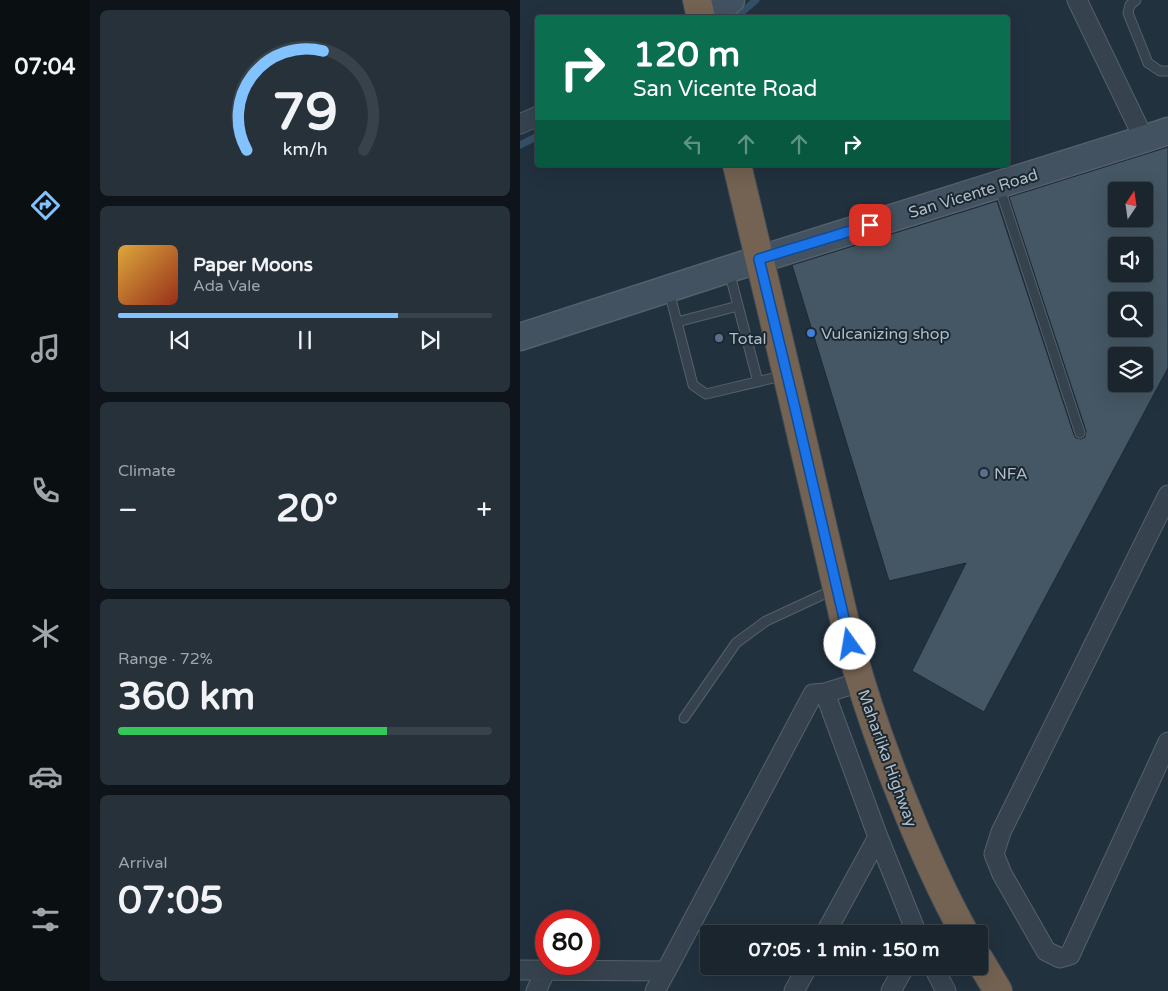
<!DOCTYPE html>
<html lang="en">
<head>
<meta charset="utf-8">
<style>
  :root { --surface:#1a252e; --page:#27313a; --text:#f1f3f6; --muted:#9fa5aa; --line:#38424a; --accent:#82c2fe }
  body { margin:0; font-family:"Varela Round",sans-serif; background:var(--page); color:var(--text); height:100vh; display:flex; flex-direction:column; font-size:19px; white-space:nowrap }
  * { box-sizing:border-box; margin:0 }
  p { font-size:16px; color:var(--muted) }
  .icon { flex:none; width:28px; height:28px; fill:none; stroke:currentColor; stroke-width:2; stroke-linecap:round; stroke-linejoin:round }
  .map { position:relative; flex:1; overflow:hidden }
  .sheet { display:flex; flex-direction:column; gap:10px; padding:10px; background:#0e1419; width:430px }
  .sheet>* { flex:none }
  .top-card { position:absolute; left:15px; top:15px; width:475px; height:152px; border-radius:5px; box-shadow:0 5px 20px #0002,0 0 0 1px var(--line); background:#0b6e4f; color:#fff; overflow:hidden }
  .needle { width:32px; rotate:13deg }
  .buttons { position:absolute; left:588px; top:182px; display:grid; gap:10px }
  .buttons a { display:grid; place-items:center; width:45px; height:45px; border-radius:5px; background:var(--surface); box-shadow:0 5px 20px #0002,0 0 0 1px var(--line); font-size:25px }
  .speed { position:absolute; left:15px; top:910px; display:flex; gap:10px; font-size:25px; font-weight:700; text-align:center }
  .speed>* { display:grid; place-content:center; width:65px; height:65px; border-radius:50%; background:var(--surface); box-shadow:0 5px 20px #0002,0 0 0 1px var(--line); line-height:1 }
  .speed .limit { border:8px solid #d22; background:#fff; color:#111 }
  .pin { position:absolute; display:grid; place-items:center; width:42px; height:42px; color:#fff; margin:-21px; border-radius:10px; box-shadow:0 2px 8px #0006 }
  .me { position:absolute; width:55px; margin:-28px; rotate:347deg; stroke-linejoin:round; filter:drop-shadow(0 0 4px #0008) }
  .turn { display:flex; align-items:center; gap:18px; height:105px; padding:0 15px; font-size:22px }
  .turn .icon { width:65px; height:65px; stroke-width:2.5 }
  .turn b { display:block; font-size:35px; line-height:42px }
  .lanes { display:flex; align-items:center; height:48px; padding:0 15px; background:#0003; justify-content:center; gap:25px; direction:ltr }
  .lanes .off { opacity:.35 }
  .big { font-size:38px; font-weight:700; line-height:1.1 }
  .sheet .tile { flex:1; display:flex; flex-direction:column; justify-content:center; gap:8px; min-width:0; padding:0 18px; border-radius:8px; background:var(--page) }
  .sheet .dial { align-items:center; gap:0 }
  .dial svg { height:130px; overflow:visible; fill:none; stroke:var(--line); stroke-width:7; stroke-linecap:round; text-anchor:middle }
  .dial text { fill:var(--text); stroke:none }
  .song { display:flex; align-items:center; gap:15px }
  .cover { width:60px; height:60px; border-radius:8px; background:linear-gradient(135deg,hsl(40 70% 55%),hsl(10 70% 35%)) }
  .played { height:5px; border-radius:2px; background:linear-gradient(90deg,var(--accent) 75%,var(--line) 75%) }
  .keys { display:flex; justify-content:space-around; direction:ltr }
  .heat { display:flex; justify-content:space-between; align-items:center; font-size:28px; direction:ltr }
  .charge { height:8px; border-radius:4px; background:linear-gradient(90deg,#34c759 72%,var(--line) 0) }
  .trip { position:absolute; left:180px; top:925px; width:288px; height:50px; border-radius:5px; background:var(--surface); box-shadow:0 5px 20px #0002,0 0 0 1px var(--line); font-weight:700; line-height:50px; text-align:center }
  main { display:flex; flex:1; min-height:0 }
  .menu { display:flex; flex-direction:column; width:90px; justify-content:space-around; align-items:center; background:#0a0f12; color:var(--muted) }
  .menu .icon { width:35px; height:35px }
  .menu .active { color:var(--accent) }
  .menu b { font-size:22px; color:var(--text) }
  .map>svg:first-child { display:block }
</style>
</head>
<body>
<main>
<nav class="menu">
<b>07:04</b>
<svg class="icon active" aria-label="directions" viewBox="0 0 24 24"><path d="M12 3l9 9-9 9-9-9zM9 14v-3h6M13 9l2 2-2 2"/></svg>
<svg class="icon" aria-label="music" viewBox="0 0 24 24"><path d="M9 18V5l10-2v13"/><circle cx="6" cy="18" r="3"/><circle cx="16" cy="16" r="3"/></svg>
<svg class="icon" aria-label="phone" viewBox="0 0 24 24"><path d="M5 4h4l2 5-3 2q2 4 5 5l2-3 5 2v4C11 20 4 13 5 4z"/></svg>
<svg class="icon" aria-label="climate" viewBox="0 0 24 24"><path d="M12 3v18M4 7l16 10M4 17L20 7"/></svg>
<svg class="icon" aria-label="car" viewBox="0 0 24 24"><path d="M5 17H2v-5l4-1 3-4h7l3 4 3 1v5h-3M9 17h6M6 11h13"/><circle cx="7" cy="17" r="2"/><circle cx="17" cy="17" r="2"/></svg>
<svg class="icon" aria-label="filters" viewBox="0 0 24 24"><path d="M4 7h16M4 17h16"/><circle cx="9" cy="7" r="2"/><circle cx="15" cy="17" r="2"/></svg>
</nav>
<section class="sheet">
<div class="tile dial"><svg viewBox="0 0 100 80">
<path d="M14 69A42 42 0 1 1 86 69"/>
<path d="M14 69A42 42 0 0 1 61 8" stroke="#82c2fe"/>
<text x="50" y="56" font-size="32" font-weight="700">79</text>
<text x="50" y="72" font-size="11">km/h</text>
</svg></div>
<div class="tile">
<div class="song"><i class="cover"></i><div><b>Paper Moons</b><p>Ada Vale</p></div></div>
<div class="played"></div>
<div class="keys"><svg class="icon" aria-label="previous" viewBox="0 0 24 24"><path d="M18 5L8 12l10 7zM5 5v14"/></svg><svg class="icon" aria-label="pause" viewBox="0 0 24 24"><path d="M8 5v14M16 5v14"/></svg><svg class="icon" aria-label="next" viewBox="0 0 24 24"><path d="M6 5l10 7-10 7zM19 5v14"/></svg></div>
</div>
<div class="tile"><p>Climate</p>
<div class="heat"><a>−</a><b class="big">20°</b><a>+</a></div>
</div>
<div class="tile"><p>Range · 72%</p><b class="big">360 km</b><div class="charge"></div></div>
<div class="tile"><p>Arrival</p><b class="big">07:05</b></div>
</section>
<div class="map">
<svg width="648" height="991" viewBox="0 0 648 991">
  <rect width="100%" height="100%" fill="#22313e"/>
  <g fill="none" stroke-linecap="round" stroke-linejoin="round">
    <path stroke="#345066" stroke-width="7" d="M215,18L236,0
      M0,145L18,136"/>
  </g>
  <path fill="#455764" stroke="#1d2a34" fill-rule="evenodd" d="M648,147V368L464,712L392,671L446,563L369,581L272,265L477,201L554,435L556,438L561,439L565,437L566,431L489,197ZM596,191H624V219H596ZM596,246H624V274H596ZM596,301H624V329H596ZM596,356H624V384H596Z"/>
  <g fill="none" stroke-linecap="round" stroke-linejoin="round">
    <defs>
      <path id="lane" d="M616,0L610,5L608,13L628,63L640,71H648
        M479,186L560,433
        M209,271L238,382
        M149,291L173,385L186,394L266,375
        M157,322L218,306
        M164,718L216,643L246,621L315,589"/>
      <path id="street" d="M557,0L624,139
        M0,124L18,116
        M648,495L481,832L474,854L482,874L526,951L540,958L550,955L648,742
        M305,693L358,837L305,934
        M358,837L397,934
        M413,966L426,991
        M0,970L146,971L293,694L305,693L340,682
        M16,991L26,970
        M135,991L146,971
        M274,991L288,966
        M371,991L385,966"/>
      <path id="secondary" d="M189,18L211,0
        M0,337L209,269L624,139L648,131"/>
      <path id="highway" d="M177,0L181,18
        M217,165L275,408L330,644C344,697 361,745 381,795C400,843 420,889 445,934
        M459,959L478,991"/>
    </defs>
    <use href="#lane" stroke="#54616b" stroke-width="11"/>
    <use href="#street" stroke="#54616b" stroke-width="21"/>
    <use href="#secondary" stroke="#54616b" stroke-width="29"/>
    <use href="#highway" stroke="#414e58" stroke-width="30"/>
    <use href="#lane" stroke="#36434e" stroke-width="9"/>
    <use href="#street" stroke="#36434e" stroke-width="19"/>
    <use href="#secondary" stroke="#435261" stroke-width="26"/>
    <use href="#highway" stroke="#746252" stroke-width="28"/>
  </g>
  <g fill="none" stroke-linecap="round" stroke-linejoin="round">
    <defs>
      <path id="route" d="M330,644L275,408L239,259L350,225"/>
    </defs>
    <use href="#route" stroke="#114b97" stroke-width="12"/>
    <use href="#route" stroke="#1a73e8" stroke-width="9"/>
  </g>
  <circle fill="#3f7fe0" stroke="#1b2832" stroke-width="2" cx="291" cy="333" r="5"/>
  <g fill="#5c6f8a" stroke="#1b2832" stroke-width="2">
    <circle cx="199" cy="338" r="5"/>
    <circle cx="464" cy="473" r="5"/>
  </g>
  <g text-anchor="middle" stroke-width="4" stroke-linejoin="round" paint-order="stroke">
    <g font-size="16" fill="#b1bec9" stroke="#1b2832">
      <text transform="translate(453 193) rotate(-17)" y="6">San Vicente Road</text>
      <text transform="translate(368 758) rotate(70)" y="6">Maharlika Highway</text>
    </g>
    <g font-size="16" fill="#b1bec9" stroke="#1b2832" text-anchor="start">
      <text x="301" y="339">Vulcanizing shop</text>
      <text x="209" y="344">Total</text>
      <text x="474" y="479">NFA</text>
    </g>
  </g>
</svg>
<div class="buttons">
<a><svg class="needle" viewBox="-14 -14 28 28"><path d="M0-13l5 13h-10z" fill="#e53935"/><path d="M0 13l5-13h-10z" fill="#9fa5aa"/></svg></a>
<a><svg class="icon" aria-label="sound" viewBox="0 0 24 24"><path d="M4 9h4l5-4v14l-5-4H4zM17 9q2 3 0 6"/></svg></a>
<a><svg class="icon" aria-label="search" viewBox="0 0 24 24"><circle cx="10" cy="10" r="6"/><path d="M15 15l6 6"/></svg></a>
<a><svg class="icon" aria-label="layers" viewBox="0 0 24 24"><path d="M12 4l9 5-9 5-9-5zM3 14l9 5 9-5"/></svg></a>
</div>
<div class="speed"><div class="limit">80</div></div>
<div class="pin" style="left:350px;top:225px;background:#d93025"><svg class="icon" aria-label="arrive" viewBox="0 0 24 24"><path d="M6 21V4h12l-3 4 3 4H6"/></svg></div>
<svg class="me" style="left:330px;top:644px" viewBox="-20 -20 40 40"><circle r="19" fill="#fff"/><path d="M0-13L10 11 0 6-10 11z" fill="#1a73e8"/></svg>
<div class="trip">07:05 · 1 min · 150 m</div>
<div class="top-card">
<div class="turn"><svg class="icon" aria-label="right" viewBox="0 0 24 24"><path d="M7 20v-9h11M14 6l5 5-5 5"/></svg><div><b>120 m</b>San Vicente Road</div></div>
<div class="lanes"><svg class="icon off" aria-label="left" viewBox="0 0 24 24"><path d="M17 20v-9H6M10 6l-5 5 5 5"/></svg><svg class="icon off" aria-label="ahead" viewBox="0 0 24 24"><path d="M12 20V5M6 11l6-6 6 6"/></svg><svg class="icon off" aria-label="ahead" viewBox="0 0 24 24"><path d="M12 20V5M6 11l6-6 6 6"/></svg><svg class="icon" aria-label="right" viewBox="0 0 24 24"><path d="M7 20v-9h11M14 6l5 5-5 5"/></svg></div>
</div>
</div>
</main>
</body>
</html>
